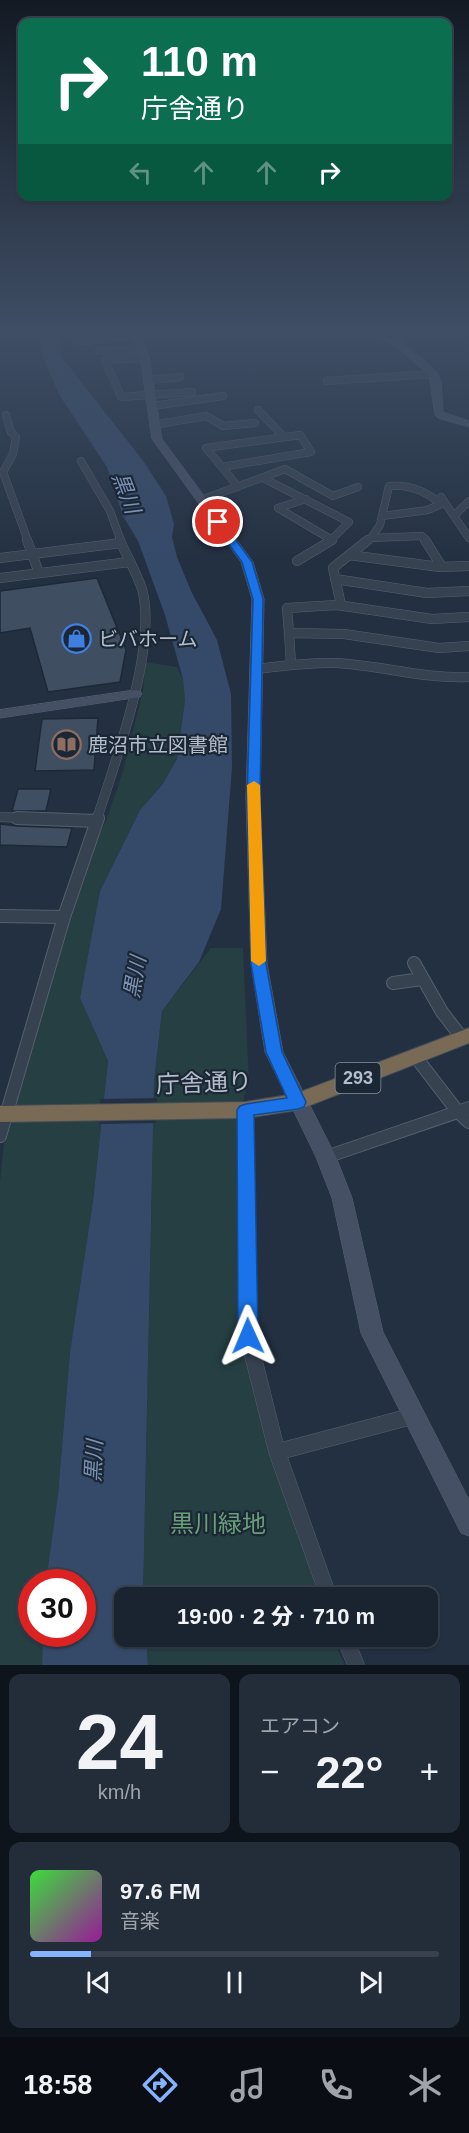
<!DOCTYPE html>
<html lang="ja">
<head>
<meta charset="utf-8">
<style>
  :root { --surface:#1a2431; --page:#232c39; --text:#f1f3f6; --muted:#9fa4ab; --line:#38414d; --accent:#85b3ff }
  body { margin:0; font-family:Arial,"Noto Sans JP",sans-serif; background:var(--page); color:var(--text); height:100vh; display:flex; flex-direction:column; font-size:22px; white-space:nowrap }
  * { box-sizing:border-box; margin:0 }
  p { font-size:20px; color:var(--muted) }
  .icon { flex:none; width:33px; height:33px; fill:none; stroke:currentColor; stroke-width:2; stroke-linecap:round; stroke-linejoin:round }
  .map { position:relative; height:1665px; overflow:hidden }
  .sheet { display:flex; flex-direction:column; gap:9px; padding:9px; background:#0e141b; flex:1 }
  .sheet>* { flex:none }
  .top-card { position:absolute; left:18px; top:18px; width:434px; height:183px; border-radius:12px; box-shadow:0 2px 4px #0004,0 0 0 2px var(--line); background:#0b6e4f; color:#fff; overflow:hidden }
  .speed { position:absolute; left:18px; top:1569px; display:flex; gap:12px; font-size:30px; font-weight:700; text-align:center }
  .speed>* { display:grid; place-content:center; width:78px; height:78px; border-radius:50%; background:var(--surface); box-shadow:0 2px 4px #0004,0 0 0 2px var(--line); line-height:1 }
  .speed .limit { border:9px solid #d22; background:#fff; color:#111 }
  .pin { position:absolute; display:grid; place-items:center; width:51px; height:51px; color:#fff; margin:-26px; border:3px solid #fff; border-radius:50%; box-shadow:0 2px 6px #0007 }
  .me { position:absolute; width:66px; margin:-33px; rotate:359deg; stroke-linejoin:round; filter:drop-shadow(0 0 4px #0008) }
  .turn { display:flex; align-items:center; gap:21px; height:126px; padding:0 24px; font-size:27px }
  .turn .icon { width:78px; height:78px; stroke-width:2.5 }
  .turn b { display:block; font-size:42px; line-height:51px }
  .lanes { display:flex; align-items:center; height:57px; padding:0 24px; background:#0003; justify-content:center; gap:30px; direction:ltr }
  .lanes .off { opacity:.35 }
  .big { font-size:45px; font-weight:800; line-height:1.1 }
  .sheet .card { flex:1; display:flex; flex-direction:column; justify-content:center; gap:9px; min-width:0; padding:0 21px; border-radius:12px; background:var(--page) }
  .sheet .dial { align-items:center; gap:0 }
  .dial b { font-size:78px; line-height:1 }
  .song { display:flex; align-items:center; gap:18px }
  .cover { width:72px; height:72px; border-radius:9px; background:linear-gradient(135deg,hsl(120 70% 55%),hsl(300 70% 35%)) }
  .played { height:6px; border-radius:3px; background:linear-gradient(90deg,var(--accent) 15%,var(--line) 15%) }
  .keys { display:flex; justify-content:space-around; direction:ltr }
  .heat { display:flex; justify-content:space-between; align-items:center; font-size:33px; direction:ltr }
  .sheet .tiles { flex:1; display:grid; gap:9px; grid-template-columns:1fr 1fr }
  .card:last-child { grid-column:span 2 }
  .trip { position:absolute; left:114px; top:1587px; width:324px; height:60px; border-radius:12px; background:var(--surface); box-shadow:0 2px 4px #0004,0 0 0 2px var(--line); font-weight:800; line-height:60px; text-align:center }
  .tabs { display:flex; height:96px; justify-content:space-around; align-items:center; background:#0a0e14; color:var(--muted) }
  .tabs .icon { width:42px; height:42px }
  .tabs .on { color:var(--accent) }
  .tabs b { font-size:27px; color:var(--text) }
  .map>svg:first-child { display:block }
</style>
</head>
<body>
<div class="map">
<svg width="469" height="1665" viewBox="0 0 469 1665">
  <rect width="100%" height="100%" fill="#233041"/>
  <path fill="#253f42" d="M145,662L177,667L183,679L185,700L177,759L162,785L140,810L100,891L80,998L108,1061L93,1201L70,1352L58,1494L46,1582H32V1634H43L42,1665H0V1182L5,1133L10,1125L13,1100L55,958L94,846L106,821L123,771L143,691Z
    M211,948H243L249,1082L244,1097L245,1122L240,1134L237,1164L239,1338L319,1597L143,1598L154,1081L162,1011Z
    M146,1637H332L345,1665H148Z"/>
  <path fill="#354a69" d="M40,330H58L60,355L144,462L166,496L174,524L172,537L177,557L191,591L217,640L231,694L232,767L221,909L199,962L162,1011L154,1081L143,1597L124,1598V1636L146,1637L148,1665H42L43,1634H82V1582H46L58,1494L70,1352L93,1201L108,1061L80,998L100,891L140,810L162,785L177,759L185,700L183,679L165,615L138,541L123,516L107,467L60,396L44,360L40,341Z"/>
  <path fill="#233041" d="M157,1098L156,1123L99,1124L100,1099Z"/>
  <path fill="#3f4e61" stroke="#1e2938" stroke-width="1.5" d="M97,578L126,650L120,682L48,692L30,628L0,633V591Z
    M98,718L94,770L35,771L42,719Z
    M18,789H51L46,811H12Z
    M0,824L17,826L72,828L67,847L0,845Z"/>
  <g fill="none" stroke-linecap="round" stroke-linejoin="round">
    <defs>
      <path id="street-far3" d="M394,330L401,339L396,342
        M78,341L98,340L102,336L139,338
        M99,351L143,350
        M145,358L105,360L121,397L192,392
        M149,380L180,377
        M327,381L433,374
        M152,406L223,396
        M258,410L284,437
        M6,415L11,432L16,437L13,454L3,472L28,541
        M153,425L206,416L223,426L255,423
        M300,435L311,452L222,467L206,448Z
        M81,461L110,511L121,541
        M222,467L238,487
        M263,478L349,522L330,541
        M389,486C408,484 426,491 441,504L428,510L382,516Z
        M441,497L469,538
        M306,499L278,508L332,540
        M201,500L285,469L333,496L358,487
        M455,515L469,501
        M371,538L380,525L382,516
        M367,541L371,538L422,536L426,541"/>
      <path id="street-far2" d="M27,540L39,573
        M120,540L121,543
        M425,540L442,567
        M349,555L368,540
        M0,558L121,543C128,558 137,574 142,589C158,647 115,762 97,819
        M297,561L332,540
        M0,578L129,562
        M335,579L427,593L469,591
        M341,605L333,568L349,555L440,567L469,566
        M289,633L287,608L337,605L432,619L469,617
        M291,664L289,633L344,634L439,648L469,646
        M256,669C282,666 308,662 335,663C380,665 423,679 469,677
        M0,817L53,819"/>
      <path id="street-far1" d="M17,818L97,821
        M0,916L64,917
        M414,963L442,1012L462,1038
        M393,983L422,979
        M415,1056L458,1112L469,1122
        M246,1110L247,1185
        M0,1136L64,917L98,818
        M326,1157L469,1108"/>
      <path id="street" d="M247,1183L248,1336L277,1452L329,1598
        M277,1452L413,1416
        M344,1636L356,1665"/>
      <path id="secondary" d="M130,330H138L149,356L162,439L253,562L264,599L260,798L267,964L283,1052L336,1157L352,1198L383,1332L469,1500V1536L461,1533L361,1333L332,1198L316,1157L265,1052L251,964L246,798L252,599L241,562L152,439L140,356Z
        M349,330C384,328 415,349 438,374L441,381L443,412L469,421V427L438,418L435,415L429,375L393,344Z
        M135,690L140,691L142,694L140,697L0,718V710Z"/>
      <path id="highway" d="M469,1028V1043L298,1110L245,1118L0,1122V1106L245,1102L295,1094Z"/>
    </defs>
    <use href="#street-far3" stroke="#55606e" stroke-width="8"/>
    <use href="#street-far2" stroke="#55606e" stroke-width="10"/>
    <use href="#street-far1" stroke="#55606e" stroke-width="14"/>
    <use href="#street" stroke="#55606e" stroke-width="17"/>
    <use href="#secondary" stroke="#55606e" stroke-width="1"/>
    <use href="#highway" stroke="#424d5b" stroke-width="2"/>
    <use href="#street-far3" stroke="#374251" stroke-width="7"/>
    <use href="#street-far2" stroke="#374251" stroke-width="9"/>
    <use href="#street-far1" stroke="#374251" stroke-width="12"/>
    <use href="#street" stroke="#374251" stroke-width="16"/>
    <use href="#secondary" fill="#455064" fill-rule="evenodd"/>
    <use href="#highway" fill="#786a54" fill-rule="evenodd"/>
  </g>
  <linearGradient id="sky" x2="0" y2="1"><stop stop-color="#131a24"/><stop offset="0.59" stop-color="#3f4e65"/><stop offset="1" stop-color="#3f4e65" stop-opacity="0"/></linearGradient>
  <rect width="469" height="563" fill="url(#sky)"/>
  <path fill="#1a73e8" stroke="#114b97" stroke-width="1.5" d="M214,520H221L252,562L263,599L260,798L266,964L282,1052L306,1102L304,1107L298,1109L254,1115L258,1336L255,1342L248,1345L241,1342L238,1336L237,1110L240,1106L246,1104L287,1098L266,1052L251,964L247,798L253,599L242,562L213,522Z"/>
  <path fill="#f59e0b" d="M254,781L260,785L266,961L259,966L251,961L247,785Z"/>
  <defs>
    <symbol id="shop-ring" viewBox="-11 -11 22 22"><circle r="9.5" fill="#1c2736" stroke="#3f7fe0" stroke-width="1.5"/><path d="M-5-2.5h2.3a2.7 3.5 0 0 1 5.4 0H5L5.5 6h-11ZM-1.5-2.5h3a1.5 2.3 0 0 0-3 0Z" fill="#3f7fe0"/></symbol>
    <symbol id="library-ring" viewBox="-11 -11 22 22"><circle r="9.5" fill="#1c2736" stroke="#8d6e63" stroke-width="1.5"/><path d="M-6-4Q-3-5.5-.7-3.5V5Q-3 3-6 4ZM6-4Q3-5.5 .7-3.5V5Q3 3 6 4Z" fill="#8d6e63"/></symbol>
  </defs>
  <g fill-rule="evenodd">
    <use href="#shop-ring" x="60" y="622" width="33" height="33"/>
    <use href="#library-ring" x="50" y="728" width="33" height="33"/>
  </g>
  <g text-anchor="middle" stroke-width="4.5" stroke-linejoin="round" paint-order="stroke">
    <rect fill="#1c2736" stroke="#86909e" stroke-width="1.5" x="335.5" y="1063" width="45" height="30" rx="4.5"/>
    <g font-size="18" font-weight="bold" fill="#b4bdcb">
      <text x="358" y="1084">293</text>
    </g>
    <g font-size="20" fill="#b4bdcb" stroke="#1c2736" text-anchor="start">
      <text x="98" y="646">ビバホーム</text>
      <text x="88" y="752">鹿沼市立図書館</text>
    </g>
    <g font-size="21" font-style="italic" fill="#7992b5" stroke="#1c2736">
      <text transform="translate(126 493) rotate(69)" y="7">黒川</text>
      <text transform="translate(135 977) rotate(-80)" y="7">黒川</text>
      <text transform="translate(94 1461) rotate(-87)" y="7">黒川</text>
    </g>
    <g font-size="24" fill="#b4bdcb" stroke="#1c2736">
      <text transform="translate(204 1083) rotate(-2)" y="8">庁舎通り</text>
    </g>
    <g font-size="24" fill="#699e76" stroke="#1c2736">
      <text x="218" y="1532">黒川緑地</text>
    </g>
  </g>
</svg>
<div class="speed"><div class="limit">30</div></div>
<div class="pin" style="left:218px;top:522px;background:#d93025"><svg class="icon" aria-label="arrive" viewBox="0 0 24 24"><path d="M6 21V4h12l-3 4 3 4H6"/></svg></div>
<svg class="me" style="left:248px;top:1336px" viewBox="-20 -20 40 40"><path d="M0-17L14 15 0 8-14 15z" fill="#1a73e8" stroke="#fff" stroke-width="4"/></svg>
<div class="trip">19:00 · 2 分 · 710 m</div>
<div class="top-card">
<div class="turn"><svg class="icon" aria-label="right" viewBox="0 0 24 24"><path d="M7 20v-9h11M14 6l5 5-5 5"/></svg><div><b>110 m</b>庁舎通り</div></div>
<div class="lanes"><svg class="icon off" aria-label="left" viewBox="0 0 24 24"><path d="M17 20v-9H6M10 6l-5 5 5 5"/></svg><svg class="icon off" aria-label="ahead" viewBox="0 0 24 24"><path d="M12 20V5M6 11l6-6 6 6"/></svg><svg class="icon off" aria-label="ahead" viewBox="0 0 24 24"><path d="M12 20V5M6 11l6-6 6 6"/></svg><svg class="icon" aria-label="right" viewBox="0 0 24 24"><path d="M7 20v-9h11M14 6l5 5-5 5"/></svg></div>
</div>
</div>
<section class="sheet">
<div class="tiles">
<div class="card dial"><b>24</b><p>km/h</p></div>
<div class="card"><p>エアコン</p>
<div class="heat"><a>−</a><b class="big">22°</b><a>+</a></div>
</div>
<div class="card">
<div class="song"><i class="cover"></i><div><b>97.6 FM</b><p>音楽</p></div></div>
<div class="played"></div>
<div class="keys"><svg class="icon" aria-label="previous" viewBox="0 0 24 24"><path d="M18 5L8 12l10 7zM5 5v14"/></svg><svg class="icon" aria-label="pause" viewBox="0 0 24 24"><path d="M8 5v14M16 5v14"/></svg><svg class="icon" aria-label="next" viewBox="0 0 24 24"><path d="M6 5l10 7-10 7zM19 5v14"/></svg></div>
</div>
</div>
</section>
<nav class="tabs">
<b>18:58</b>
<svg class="icon on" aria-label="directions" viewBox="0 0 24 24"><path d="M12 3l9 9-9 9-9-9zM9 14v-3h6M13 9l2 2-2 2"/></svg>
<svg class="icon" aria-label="music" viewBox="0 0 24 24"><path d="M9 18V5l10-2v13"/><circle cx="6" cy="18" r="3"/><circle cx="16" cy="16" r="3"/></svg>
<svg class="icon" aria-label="phone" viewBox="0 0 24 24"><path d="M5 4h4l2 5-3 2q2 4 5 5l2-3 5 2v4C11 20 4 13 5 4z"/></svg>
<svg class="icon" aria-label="climate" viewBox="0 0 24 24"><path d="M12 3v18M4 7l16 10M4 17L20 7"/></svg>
</nav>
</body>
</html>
